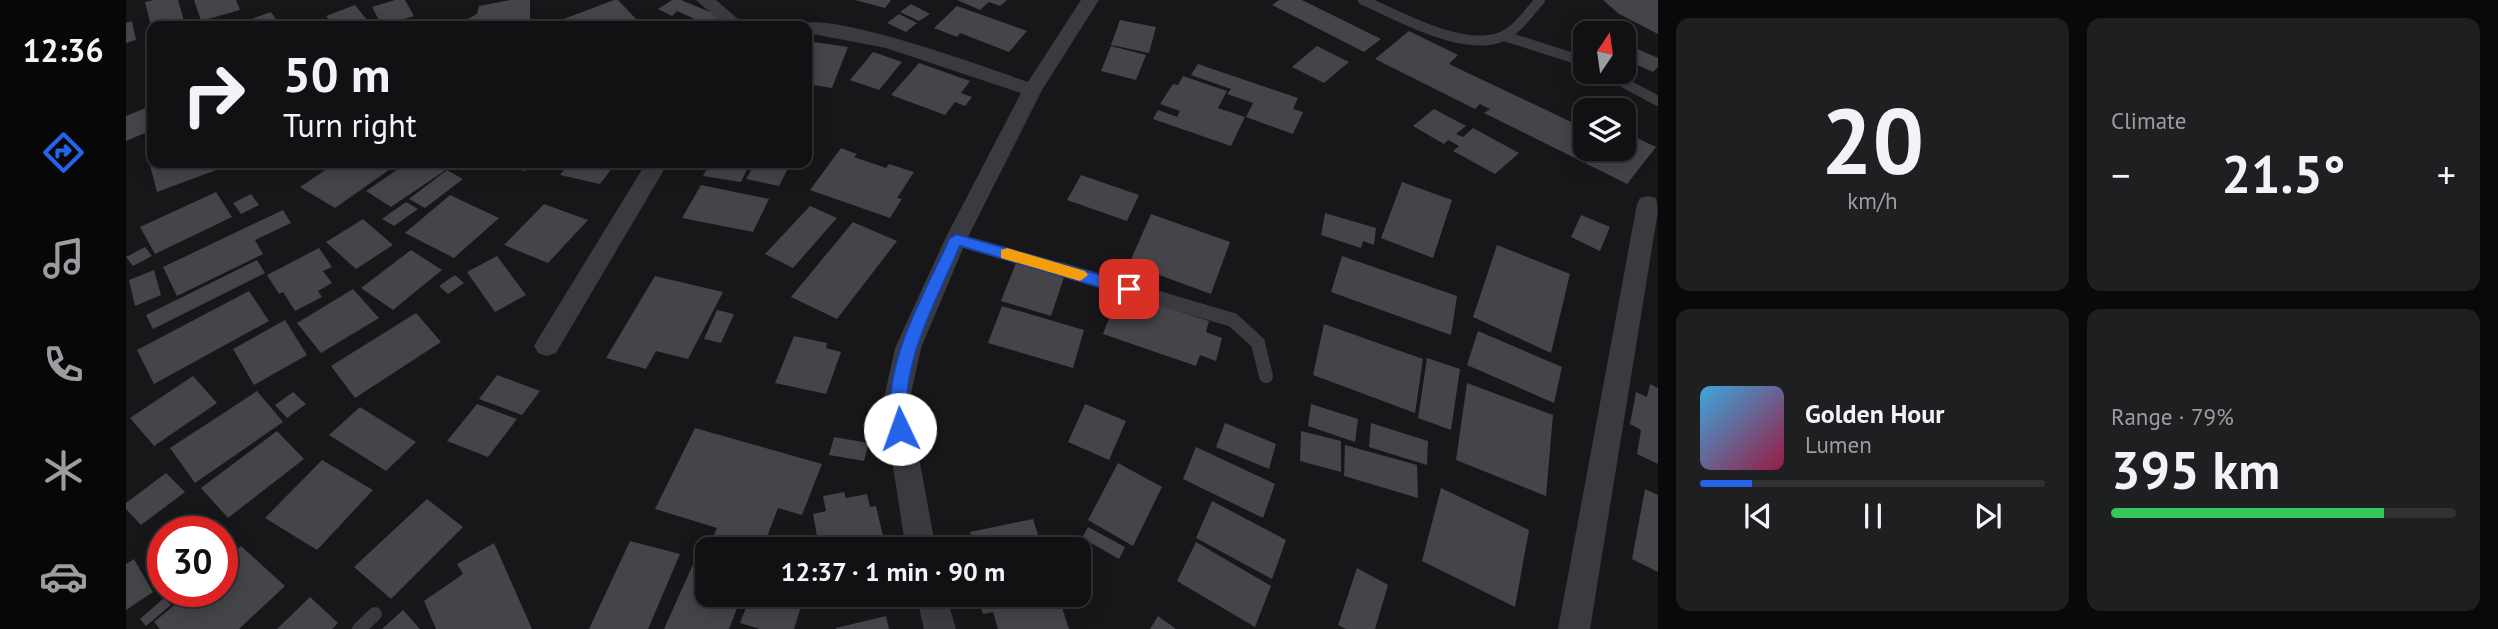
<!DOCTYPE html>
<html lang="en">
<head>
<meta charset="utf-8">
<style>
  :root { --surface:#111113; --page:#1e1f21; --text:#f1f3f6; --muted:#9c9da0; --line:#303133; --accent:#2563eb }
  body { margin:0; font-family:"PT Sans",sans-serif; background:var(--page); color:var(--text); height:100vh; display:flex; flex-direction:column; font-size:26px; white-space:nowrap }
  * { box-sizing:border-box; margin:0 }
  p { font-size:23px; color:var(--muted) }
  .icon { flex:none; width:38px; height:38px; fill:none; stroke:currentColor; stroke-width:2; stroke-linecap:round; stroke-linejoin:round }
  .map { position:relative; flex:1; overflow:hidden }
  .drawer { display:flex; flex-direction:column; gap:18px; padding:18px; background:#09090a; width:840px }
  .drawer>* { flex:none }
  .hud { position:absolute; left:21px; top:21px; width:665px; height:147px; border-radius:14px; box-shadow:0 4px 18px #0003,0 0 0 2px var(--line); background:#111113; color:var(--text); overflow:hidden }
  .needle { width:46px; rotate:13deg }
  .tools { position:absolute; left:1447px; top:21px; display:grid; gap:14px }
  .tools a { display:grid; place-items:center; width:63px; height:63px; border-radius:14px; background:var(--surface); box-shadow:0 4px 18px #0003,0 0 0 2px var(--line); font-size:35px }
  .speed { position:absolute; left:21px; top:516px; display:flex; gap:14px; font-size:35px; font-weight:700; text-align:center }
  .speed>* { display:grid; place-content:center; width:91px; height:91px; border-radius:50%; background:var(--surface); box-shadow:0 4px 18px #0003,0 0 0 2px var(--line); line-height:1 }
  .speed .limit { border:10px solid #d22; background:#fff; color:#111 }
  .pin { position:absolute; display:grid; place-items:center; width:60px; height:60px; color:#fff; margin:-30px; border-radius:14px; box-shadow:0 4px 10px #0006 }
  .me { position:absolute; width:77px; margin:-38px; rotate:357deg; stroke-linejoin:round; filter:drop-shadow(0 0 5px #0008) }
  .turn { display:flex; align-items:center; gap:24px; height:147px; padding:0 21px; font-size:32px }
  .turn .icon { width:91px; height:91px; stroke-width:2.5 }
  .turn b { display:block; font-size:49px; line-height:60px }
  .big { font-size:52px; font-weight:700; line-height:1.1 }
  .drawer .tile { flex:1; display:flex; flex-direction:column; justify-content:center; gap:10px; min-width:0; padding:0 24px; border-radius:14px; background:var(--page) }
  .drawer .dial { align-items:center; gap:0 }
  .dial b { font-size:91px; line-height:1 }
  .song { display:flex; align-items:center; gap:21px }
  .cover { width:84px; height:84px; border-radius:10px; background:linear-gradient(135deg,hsl(200 70% 55%),hsl(340 70% 35%)) }
  .played { height:7px; border-radius:4px; background:linear-gradient(90deg,var(--accent) 15%,var(--line) 15%) }
  .keys { display:flex; justify-content:space-around; direction:ltr }
  .heat { display:flex; justify-content:space-between; align-items:center; font-size:38px; direction:ltr }
  .charge { height:10px; border-radius:5px; background:linear-gradient(90deg,#34c759 79%,var(--line) 0) }
  .drawer .tiles { flex:1; display:grid; gap:18px; grid-template-columns:repeat(2,1fr) }
  .trip { position:absolute; left:569px; top:537px; width:396px; height:70px; border-radius:14px; background:var(--surface); box-shadow:0 4px 18px #0003,0 0 0 2px var(--line); font-weight:700; line-height:70px; text-align:center }
  main { display:flex; flex:1; min-height:0 }
  .tab-bar { display:flex; flex-direction:column; width:126px; justify-content:space-around; align-items:center; background:#070708; color:var(--muted) }
  .tab-bar .icon { width:49px; height:49px }
  .tab-bar .active { color:var(--accent) }
  .tab-bar b { font-size:32px; color:var(--text) }
  .map>svg:first-child { display:block }
</style>
</head>
<body>
<main>
<nav class="tab-bar">
<b>12:36</b>
<svg class="icon active" aria-label="directions" viewBox="0 0 24 24"><path d="M12 3l9 9-9 9-9-9zM9 14v-3h6M13 9l2 2-2 2"/></svg>
<svg class="icon" aria-label="music" viewBox="0 0 24 24"><path d="M9 18V5l10-2v13"/><circle cx="6" cy="18" r="3"/><circle cx="16" cy="16" r="3"/></svg>
<svg class="icon" aria-label="phone" viewBox="0 0 24 24"><path d="M5 4h4l2 5-3 2q2 4 5 5l2-3 5 2v4C11 20 4 13 5 4z"/></svg>
<svg class="icon" aria-label="climate" viewBox="0 0 24 24"><path d="M12 3v18M4 7l16 10M4 17L20 7"/></svg>
<svg class="icon" aria-label="car" viewBox="0 0 24 24"><path d="M5 17H2v-5l4-1 3-4h7l3 4 3 1v5h-3M9 17h6M6 11h13"/><circle cx="7" cy="17" r="2"/><circle cx="17" cy="17" r="2"/></svg>
</nav>
<div class="map">
<svg width="1532" height="629" viewBox="0 0 1532 629">
  <rect width="100%" height="100%" fill="#171719"/>
  <path fill="#444449" d="M28,0H52L58,21L41,26H25L19,2Z
    M68,0H110L114,10L75,21Z
    M269,0H279L288,16L256,26L246,7Z
    M384,0H404V24L342,26L338,21L351,14L353,6Z
    M488,0H492L511,20L496,26H419Z
    M546,0H555L596,17L584,26L551,11L546,16L532,9Z
    M729,0H765L759,8Z
    M831,0H881L874,6L863,2L854,10Z
    M1153,0H1176L1255,39L1238,52L1146,5Z
    M1477,0H1532V34L1493,14Z
    M785,4L804,14L793,21L774,12Z
    M229,5L241,20L225,26H208L200,16Z
    M831,6L901,31L883,52L834,33L831,37L808,28Z
    M145,12L155,26H106Z
    M773,14L791,23L780,32L761,23Z
    M994,20L1030,27L1023,53L985,45Z
    M6,21L10,40L0,43V23Z
    M1283,31L1332,55L1323,64L1460,129V149H1498V132L1530,147L1501,184L1358,113L1364,109L1354,104L1349,109L1249,59Z
    M681,41L722,47L706,88L681,84Z
    M1498,43L1532,58V67L1527,72L1498,59Z
    M985,46L1020,55L1010,80L975,71Z
    M1191,46L1223,62L1198,83L1166,67Z
    M747,52L776,62L753,90L724,80Z
    M793,63L844,81L835,93L846,97L839,106L829,102L819,115L765,95Z
    M1072,64L1172,98L1167,109L1177,112L1167,134L1120,117L1127,103L1101,94L1105,89L1065,75Z
    M1057,76L1101,91L1092,108L1119,117L1105,146L1027,119L1032,110L1051,117L1054,111L1034,104L1047,84L1052,85Z
    M22,107L26,114V130L0,141V116Z
    M1308,109L1340,126L1330,134L1337,137L1347,128L1393,153L1369,174L1327,151L1333,146L1322,140L1318,144L1287,126Z
    M715,148L731,154L728,157L760,168L763,164L788,172L771,198L776,199L764,218L684,190Z
    M29,163H109L31,192L24,165Z
    M210,163H250L263,170L209,208L174,187Z
    M281,163H330L265,207L240,191Z
    M371,163H406L399,171Z
    M443,163H490L474,184L434,175Z
    M584,163H624L615,182L577,176Z
    M629,163H656L664,164L653,186L620,179Z
    M321,170L337,179L299,208L283,199Z
    M955,175L1013,195L1001,221L941,200Z
    M1276,182L1326,200L1307,258L1255,238Z
    M575,185L643,199L627,232L556,218Z
    M90,192L106,217L29,254L14,227Z
    M125,194L133,205L115,214L107,203Z
    M324,195L373,218L328,258L279,233Z
    M280,202L292,209L268,226L256,219Z
    M418,204L462,220L422,263L378,245Z
    M684,206L711,218L667,268L639,254Z
    M157,210L165,223L129,240L137,254L51,296L37,267Z
    M1199,213L1250,228L1248,245L1237,241L1235,248L1195,235Z
    M1025,214L1104,242L1085,294L1003,264Z
    M1455,215L1484,227L1474,251L1445,237Z
    M237,219L267,245L230,269L200,242Z
    M727,222L771,241L711,319L665,297Z
    M1371,245L1444,274L1425,353L1347,317Z
    M19,247L26,256L7,266L0,257Z
    M193,248L206,267L197,271L206,283L192,291L196,297L169,311L157,292L153,294L141,275Z
    M285,250L316,270L267,310L235,288Z
    M371,256L400,295L369,312L341,272Z
    M1216,256L1331,296L1325,335L1205,292Z
    M131,260L139,273L27,329L20,315Z
    M890,263L938,277L925,316L875,301Z
    M28,270L35,295L9,306L3,280Z
    M329,275L338,283L322,294L313,286Z
    M529,276L597,292L562,359L530,351L520,369L480,358Z
    M227,289L253,318L195,353L171,323Z
    M123,291L143,321L28,384L11,350Z
    M993,292L1083,321L1080,332L1096,338L1090,361L1074,355L1070,366L977,334Z
    M876,306L958,330L947,368L862,343Z
    M591,310L608,314L595,343L578,339Z
    M290,313L315,342L229,398L205,366Z
    M159,320L181,355L128,385L107,349Z
    M1198,324L1297,359L1289,413L1187,375Z
    M1352,331L1436,367L1428,403L1341,365Z
    M668,336L701,343L700,348L715,352L700,394L649,383Z
    M1301,358L1334,369L1325,430L1292,418Z
    M371,375L414,391L396,415L353,399Z
    M67,376L91,403L28,446L4,418Z
    M1341,383L1427,415L1420,496L1330,460Z
    M1524,384L1532,388V464L1511,454L1515,430L1504,424L1510,392L1521,397Z
    M131,391L157,422L69,483L44,448Z
    M167,392L180,404L161,418L149,405Z
    M351,404L391,419L362,457L321,441Z
    M959,404L1000,421L983,460L942,442Z
    M1185,404L1232,419L1229,442L1182,426Z
    M234,407L290,442L260,471L203,435Z
    M1099,423L1150,444L1143,469L1090,447Z
    M1245,423L1302,441L1301,465L1243,447Z
    M569,428L696,464L676,515L652,508L636,550L588,535L591,528L529,509Z
    M151,431L178,459L102,518L75,488Z
    M1175,431L1215,441V472L1174,461Z
    M708,437L743,443L738,461L703,455Z
    M1219,445L1291,465L1292,498L1218,476Z
    M1070,447L1149,484L1137,518L1057,479Z
    M196,460L247,490L191,550L139,518Z
    M992,463L1036,487L1007,546L962,520Z
    M40,473L59,492L15,525L0,509V503Z
    M1315,488L1403,530L1389,607L1296,561Z
    M1519,489L1532,495V572L1506,559Z
    M718,492L720,498L741,494L744,507L750,506L760,549L686,550L684,538L691,536L687,514L700,511L697,496Z
    M301,499L337,527L265,599L228,567Z
    M1086,501L1160,540L1146,579L1070,538Z
    M907,519L917,550H849L844,532Z
    M962,527L999,547L993,559L956,538Z
    M504,541L554,554L522,629H463Z
    M1070,542L1145,586L1129,627L1051,581Z
    M368,543L406,629H310L298,601L337,574L331,564Z
    M115,546L159,586L113,629H34L28,622L64,592H96V563Z
    M8,559L27,592L0,610V564Z
    M569,560L581,564V595H616L603,629H538Z
    M1231,568L1262,585L1249,629H1220L1212,625Z
    M625,595L678,597L668,629H634L614,623Z
    M857,595H932L943,629H872L867,612L857,614L852,596Z
    M184,597L212,623L206,629H151Z
    M38,598L45,605L20,626L14,619Z
    M277,610L294,629H256Z
    M760,616L763,629H710V628Z
    M1032,616L1050,629H1024Z"/>
  <g fill="none" stroke-linecap="round" stroke-linejoin="round">
    <path stroke="#3a3a3f" stroke-width="10" d="M1237,0C1273,16 1336,52 1375,37C1391,31 1403,12 1414,0
      M1378,36L1460,62
      M1478,72L1532,101
      M830,239L940,271"/>
    <path stroke="#3a3a3f" stroke-width="14" d="M934,269L1107,320L1132,343L1140,376
      M233,629L249,614"/>
    <path fill="#3a3a3f" fill-rule="evenodd" d="M570,0H590L620,26H600Z
      M955,0H973L916,90L841,239L795,348L783,403L810,550H780L757,403L769,348L819,239L895,93L760,48L681,33V26H672C693,6 869,70 902,82Z
      M520,163H542L430,353L421,356L412,353L408,346L412,339Z
      M1522,196L1530,198L1532,211L1464,629H1432L1511,204L1514,198Z
      M790,595H820L830,629H798Z"/>
  </g>
  <path fill="#2563eb" stroke="#184099" stroke-width="2" d="M830,234L1003,283L1011,289L1003,296L834,246C809,304 773,365 782,429L774,437L765,429C756,362 796,299 823,239Z"/>
  <path fill="#f59e0b" d="M881,248L959,271L962,275L954,281L875,258V250Z"/>
</svg>
<div class="tools">
<a><svg class="needle" viewBox="-14 -14 28 28"><path d="M0-13l5 13h-10z" fill="#e53935"/><path d="M0 13l5-13h-10z" fill="#9c9da0"/></svg></a>
<a><svg class="icon" aria-label="layers" viewBox="0 0 24 24"><path d="M12 4l9 5-9 5-9-5zM3 14l9 5 9-5"/></svg></a>
</div>
<div class="speed"><div class="limit">30</div></div>
<div class="pin" style="left:1003px;top:289px;background:#d93025"><svg class="icon" aria-label="arrive" viewBox="0 0 24 24"><path d="M6 21V4h12l-3 4 3 4H6"/></svg></div>
<svg class="me" style="left:774px;top:429px" viewBox="-20 -20 40 40"><circle r="19" fill="#fff"/><path d="M0-13L10 11 0 6-10 11z" fill="#2563eb"/></svg>
<div class="trip">12:37 · 1 min · 90 m</div>
<div class="hud">
<div class="turn"><svg class="icon" aria-label="right" viewBox="0 0 24 24"><path d="M7 20v-9h11M14 6l5 5-5 5"/></svg><div><b>50 m</b>Turn right</div></div>
</div>
</div>
<section class="drawer">
<div class="tiles">
<div class="tile dial"><b>20</b><p>km/h</p></div>
<div class="tile"><p>Climate</p>
<div class="heat"><a>−</a><b class="big">21.5°</b><a>+</a></div>
</div>
<div class="tile">
<div class="song"><i class="cover"></i><div><b>Golden Hour</b><p>Lumen</p></div></div>
<div class="played"></div>
<div class="keys"><svg class="icon" aria-label="previous" viewBox="0 0 24 24"><path d="M18 5L8 12l10 7zM5 5v14"/></svg><svg class="icon" aria-label="pause" viewBox="0 0 24 24"><path d="M8 5v14M16 5v14"/></svg><svg class="icon" aria-label="next" viewBox="0 0 24 24"><path d="M6 5l10 7-10 7zM19 5v14"/></svg></div>
</div>
<div class="tile"><p>Range · 79%</p><b class="big">395 km</b><div class="charge"></div></div>
</div>
</section>
</main>
</body>
</html>
